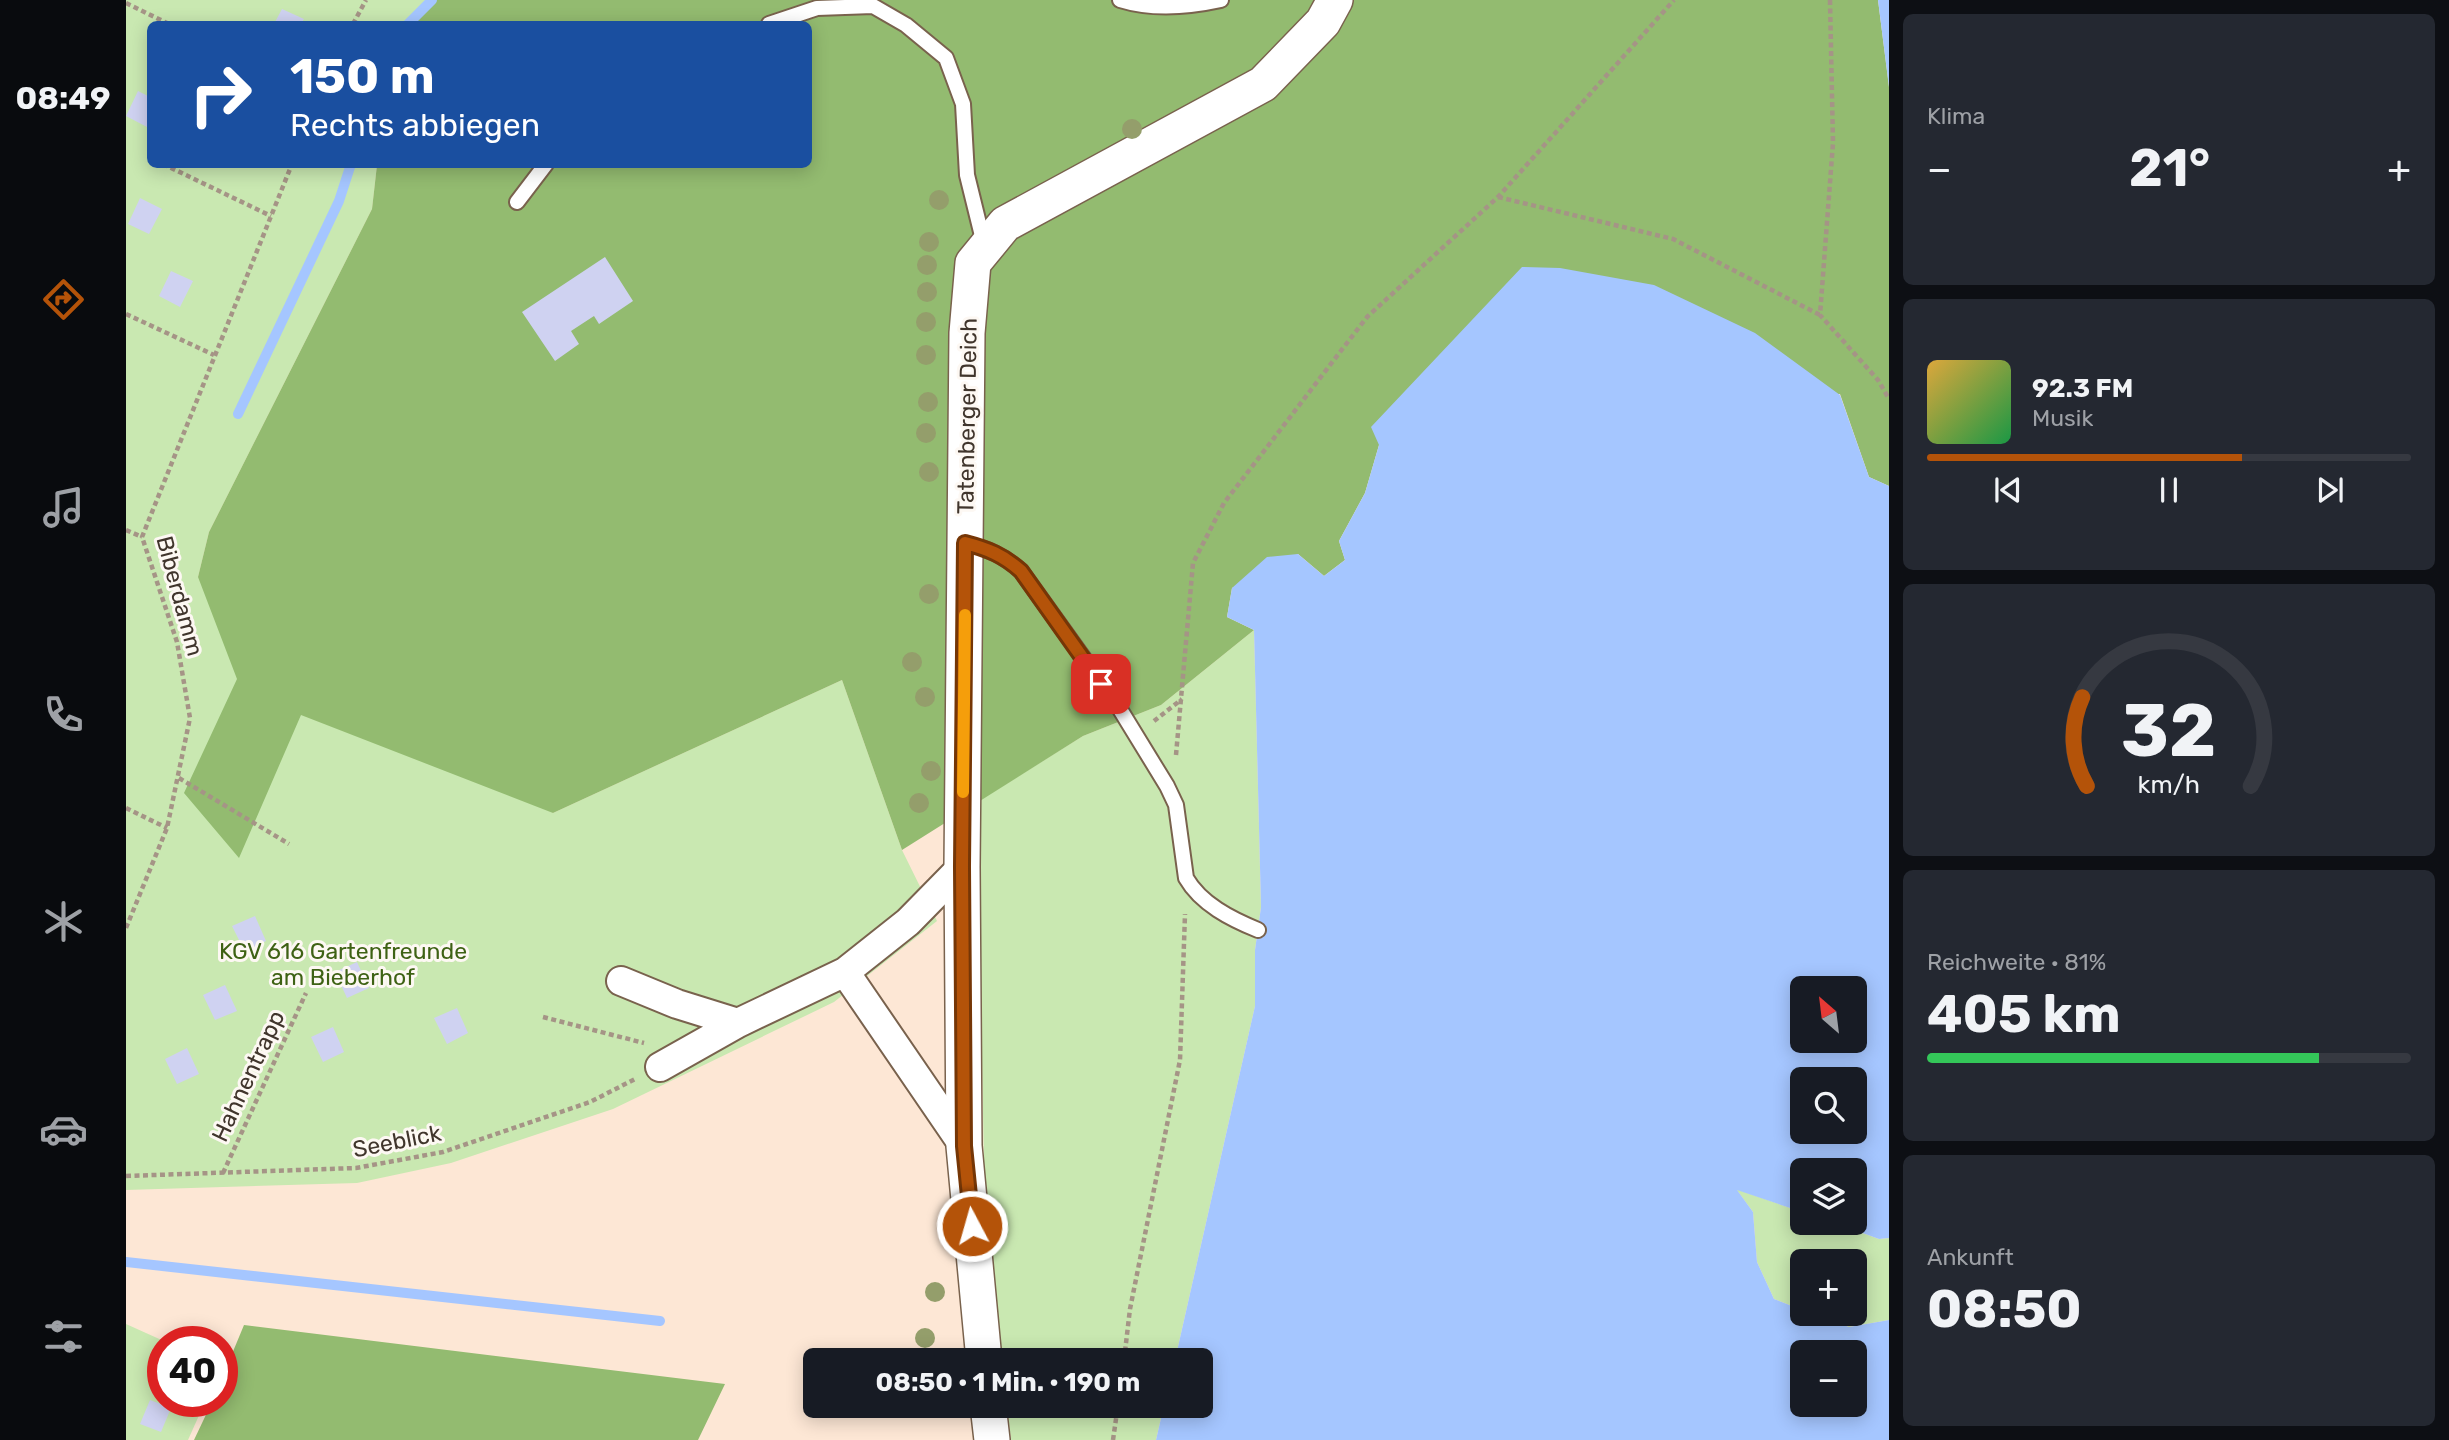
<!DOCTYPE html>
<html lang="de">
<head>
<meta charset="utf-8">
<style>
  :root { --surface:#171b24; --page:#242831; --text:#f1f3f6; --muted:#9ea1a6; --line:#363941; --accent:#b45309 }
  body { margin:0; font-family:Rubik,sans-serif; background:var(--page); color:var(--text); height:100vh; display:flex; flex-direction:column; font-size:26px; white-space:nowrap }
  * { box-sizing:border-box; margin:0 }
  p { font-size:23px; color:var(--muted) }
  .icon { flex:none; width:38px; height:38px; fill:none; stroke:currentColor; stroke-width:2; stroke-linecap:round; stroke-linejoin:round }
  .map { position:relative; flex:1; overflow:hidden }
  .details { display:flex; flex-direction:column; gap:14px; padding:14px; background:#0d0f14; width:560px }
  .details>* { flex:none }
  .banner { position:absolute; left:21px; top:21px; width:665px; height:147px; border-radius:10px; box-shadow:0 4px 18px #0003; background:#1a4fa0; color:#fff; overflow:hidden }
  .needle { width:46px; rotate:332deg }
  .fabs { position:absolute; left:1664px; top:976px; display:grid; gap:14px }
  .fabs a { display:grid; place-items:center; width:77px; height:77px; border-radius:10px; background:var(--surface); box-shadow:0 4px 18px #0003; font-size:35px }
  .speed { position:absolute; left:21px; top:1326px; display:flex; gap:14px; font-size:35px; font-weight:700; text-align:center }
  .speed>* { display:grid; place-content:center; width:91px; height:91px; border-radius:50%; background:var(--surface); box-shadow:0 4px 18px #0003; line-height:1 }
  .speed .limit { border:10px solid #d22; background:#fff; color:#111 }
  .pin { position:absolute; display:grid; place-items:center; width:60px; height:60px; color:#fff; margin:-30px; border-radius:14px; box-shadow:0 4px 10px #0006 }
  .me { position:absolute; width:77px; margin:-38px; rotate:354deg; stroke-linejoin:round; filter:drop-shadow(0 0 5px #0008) }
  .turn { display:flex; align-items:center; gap:24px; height:147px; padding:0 28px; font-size:32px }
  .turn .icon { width:91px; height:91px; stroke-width:2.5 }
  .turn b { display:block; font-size:49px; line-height:60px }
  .big { font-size:52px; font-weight:700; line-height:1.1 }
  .details .widget { flex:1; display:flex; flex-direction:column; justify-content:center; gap:10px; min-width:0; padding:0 24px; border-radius:10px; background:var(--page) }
  .details .dial { align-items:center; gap:0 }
  .dial svg { height:182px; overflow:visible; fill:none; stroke:var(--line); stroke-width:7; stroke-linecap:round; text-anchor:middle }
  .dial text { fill:var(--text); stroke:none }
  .song { display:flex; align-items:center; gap:21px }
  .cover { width:84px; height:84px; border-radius:10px; background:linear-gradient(135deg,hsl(40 70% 55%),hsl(140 70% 35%)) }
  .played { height:7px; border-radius:4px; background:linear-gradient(90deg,var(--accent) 65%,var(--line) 65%) }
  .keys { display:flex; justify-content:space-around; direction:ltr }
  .heat { display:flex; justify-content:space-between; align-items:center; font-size:38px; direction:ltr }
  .charge { height:10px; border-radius:5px; background:linear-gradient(90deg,#34c759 81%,var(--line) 0) }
  .trip { position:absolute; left:677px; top:1348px; width:410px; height:70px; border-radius:10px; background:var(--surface); box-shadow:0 4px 18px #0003; font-weight:700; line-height:70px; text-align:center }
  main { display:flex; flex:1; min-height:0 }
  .tab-bar { display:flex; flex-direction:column; width:126px; justify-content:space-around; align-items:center; background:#090b0e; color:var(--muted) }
  .tab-bar .icon { width:49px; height:49px }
  .tab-bar .active { color:var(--accent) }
  .tab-bar b { font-size:32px; color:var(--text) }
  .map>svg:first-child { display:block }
</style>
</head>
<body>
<main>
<nav class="tab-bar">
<b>08:49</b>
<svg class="icon active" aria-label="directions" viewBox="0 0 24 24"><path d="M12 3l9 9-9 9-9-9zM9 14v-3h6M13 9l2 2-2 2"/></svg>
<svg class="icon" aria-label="music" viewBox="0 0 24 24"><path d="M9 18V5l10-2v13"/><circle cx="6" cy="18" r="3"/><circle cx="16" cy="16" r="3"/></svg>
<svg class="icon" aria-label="phone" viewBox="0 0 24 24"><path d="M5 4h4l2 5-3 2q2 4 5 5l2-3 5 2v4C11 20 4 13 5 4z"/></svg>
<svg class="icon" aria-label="climate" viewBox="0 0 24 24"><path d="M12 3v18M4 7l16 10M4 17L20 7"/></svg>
<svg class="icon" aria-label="car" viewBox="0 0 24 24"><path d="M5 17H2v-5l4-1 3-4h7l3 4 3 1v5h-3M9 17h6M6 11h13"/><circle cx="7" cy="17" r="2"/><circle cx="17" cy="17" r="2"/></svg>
<svg class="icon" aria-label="filters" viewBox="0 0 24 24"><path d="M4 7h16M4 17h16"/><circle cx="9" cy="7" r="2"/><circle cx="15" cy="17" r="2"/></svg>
</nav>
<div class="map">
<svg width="1763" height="1440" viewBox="0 0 1763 1440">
  <rect width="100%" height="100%" fill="#fde7d5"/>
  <path fill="#c9e8b1" d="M0,0H303L289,24H24V164L251,165L246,209L83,532L72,577L427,813L716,680L776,850L811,921L708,1002L487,1109L325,1163L231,1183L0,1190Z
    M1128,630L1135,907L1129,950V1006L1049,1360H876L859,1216L851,802L957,736L1035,705Z
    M1610,1189L1676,1212V1223H1709L1753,1239L1763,1238V1320L1723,1327L1688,1314H1729V1262H1676V1310L1648,1299L1631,1262L1627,1212Z
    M0,1324L40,1342H37V1402H79L62,1440H0Z
    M881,1405H1038L1030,1440H885Z"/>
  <path fill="#93bb70" d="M303,0H1752L1763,87V486L1743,477L1714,394L1253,445L1239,493L1213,541L1219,560L1198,576L1172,554L1106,588L1101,617L1128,630L1035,705L957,736L776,850L716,680L427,813L175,715L113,858L58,793L111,679L72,577L83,532L246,209L251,165L682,164V24H289Z
    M118,1325L599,1384L572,1440H68L86,1402H96V1378Z"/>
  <path fill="#a5c6ff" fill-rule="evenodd" d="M1752,0H1763V87Z
    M1396,267L1434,268L1528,285L1629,333L1714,395L1743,477L1763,486V1238L1753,1239L1709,1223H1729V1171H1676V1212L1611,1190L1627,1212L1631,1262L1648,1299L1676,1310V1314H1688L1723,1327L1763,1320V1440H1030L1038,1405H1074V1360H1049L1129,1006V950L1135,907L1128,630L1101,617L1106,588L1141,557L1172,554L1198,576L1219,560L1213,541L1239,493L1253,445L1245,427ZM1676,989H1729V1041H1676ZM1676,1080H1729V1132H1676ZM1676,1353H1729V1405H1676Z"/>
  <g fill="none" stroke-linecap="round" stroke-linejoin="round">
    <path stroke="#a5c6ff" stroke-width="10" d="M282,24L306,0
      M112,414L213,201L225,164
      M0,1262L534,1321"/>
  </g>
  <path fill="#cfd2f1" d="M156,9L178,19L175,24H148Z
    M12,91L24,97V121L21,127L0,116Z
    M14,198L36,209L23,234L2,224Z
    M479,257L507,301L473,324L468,316L445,331L453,344L429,361L396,312Z
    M45,271L67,281L54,307L33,296Z
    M129,916L140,941L119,952L106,926Z
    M231,962L243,988L221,998L209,972Z
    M99,985L111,1011L89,1020L77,995Z
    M331,1008L342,1033L321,1044L308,1018Z
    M207,1027L218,1052L197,1062L185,1037Z
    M61,1048L73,1074L51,1084L39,1059Z
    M24,1400L45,1408L35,1432L14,1424Z"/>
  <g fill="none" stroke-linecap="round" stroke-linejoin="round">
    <defs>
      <path id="service" d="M994,0C1026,10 1063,7 1095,0
        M643,24L691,8L747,6L780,25L820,58L837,104L841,175L858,244
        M391,202L420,164
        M841,544C863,549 878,556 895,571L992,706L1041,786L1050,805L1060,878C1075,904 1105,919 1132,930"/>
      <path id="minor" d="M719,972L838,1146
        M495,981L551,1004L612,1023L719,972L782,922L836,867
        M534,1067L612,1023"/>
      <path id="tertiary" d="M858,1360L838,1146L836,867L841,333L847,263L879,224L1137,84L1197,22L1209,0
        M862,1405L866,1440"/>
    </defs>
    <use href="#service" stroke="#79624d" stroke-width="18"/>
    <use href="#minor" stroke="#79624d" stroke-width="32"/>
    <use href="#tertiary" stroke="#79624d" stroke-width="38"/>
    <path stroke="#a59486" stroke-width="4.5" stroke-dasharray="5 3.5" stroke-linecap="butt" d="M1704,0L1707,143L1694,315L1752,380L1763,399
      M0,3L43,24
      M227,24L240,0
      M37,164L145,216
      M1372,197L1547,239L1694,315
      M0,314L88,355
      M0,530L16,537
      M1028,721L1056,699
      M1050,755L1067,563L1098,503L1241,317L1372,197L1548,0
      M53,778L163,844
      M0,808L41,828
      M0,928L41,828L64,718L51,642L16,537L166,164
      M417,1017L518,1043
      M97,1173L180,993
      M0,1176L230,1168L317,1152L464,1102L509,1079
      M998,1360L1004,1309L1054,1060L1059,914
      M987,1440L992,1405"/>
    <use href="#service" stroke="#fff" stroke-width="14"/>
    <use href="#minor" stroke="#fff" stroke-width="28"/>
    <use href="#tertiary" stroke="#fff" stroke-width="35"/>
  </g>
  <g fill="#949e6b">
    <circle cx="1006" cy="129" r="10"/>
    <circle cx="813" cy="200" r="10"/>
    <circle cx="803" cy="242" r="10"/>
    <circle cx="801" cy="265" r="10"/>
    <circle cx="801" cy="292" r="10"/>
    <circle cx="800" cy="322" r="10"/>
    <circle cx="800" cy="355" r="10"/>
    <circle cx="802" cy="402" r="10"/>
    <circle cx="800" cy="433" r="10"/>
    <circle cx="803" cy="472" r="10"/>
    <circle cx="803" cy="594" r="10"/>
    <circle cx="786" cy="662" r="10"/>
    <circle cx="799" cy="697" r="10"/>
    <circle cx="805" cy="771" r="10"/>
    <circle cx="793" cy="803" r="10"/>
    <circle cx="809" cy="1292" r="10"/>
    <circle cx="799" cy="1338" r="10"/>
  </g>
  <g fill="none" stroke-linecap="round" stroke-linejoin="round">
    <defs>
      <path id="route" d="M846,1226L838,1146L836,867L839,543C862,549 877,555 895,571L975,684"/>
    </defs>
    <use href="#route" stroke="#753606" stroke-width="18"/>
    <use href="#route" stroke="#b45309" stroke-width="12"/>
    <path stroke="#f59e0b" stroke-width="12" d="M837,792L839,615"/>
  </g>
  <g text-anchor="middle" stroke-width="6" stroke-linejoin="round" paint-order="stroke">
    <g font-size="23" fill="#40352c" stroke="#fdf8f3">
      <text transform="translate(841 416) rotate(-89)" y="8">Tatenberger Deich</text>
      <text transform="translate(54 596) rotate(75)" y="8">Biberdamm</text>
      <text transform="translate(122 1076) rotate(-65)" y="8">Hahnentrapp</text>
      <text transform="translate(271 1141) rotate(-11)" y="8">Seeblick</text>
    </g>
    <g font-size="23" fill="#3e6214" stroke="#fdf8f3">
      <text x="217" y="959">KGV 616 Gartenfreunde<tspan x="217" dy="26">am Bieberhof</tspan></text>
    </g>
  </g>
</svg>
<div class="fabs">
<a><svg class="needle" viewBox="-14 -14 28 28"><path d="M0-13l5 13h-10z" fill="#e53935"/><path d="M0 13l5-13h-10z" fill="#9ea1a6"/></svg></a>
<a><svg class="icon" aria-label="search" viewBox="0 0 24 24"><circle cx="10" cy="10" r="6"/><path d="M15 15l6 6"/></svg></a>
<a><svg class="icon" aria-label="layers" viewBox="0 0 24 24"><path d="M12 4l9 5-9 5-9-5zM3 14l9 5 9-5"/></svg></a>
<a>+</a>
<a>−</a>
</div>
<div class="speed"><div class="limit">40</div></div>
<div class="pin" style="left:975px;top:684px;background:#d93025"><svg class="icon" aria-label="arrive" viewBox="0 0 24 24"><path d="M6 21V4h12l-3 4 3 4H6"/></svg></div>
<svg class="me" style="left:846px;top:1226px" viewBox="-20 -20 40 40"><circle r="17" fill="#b45309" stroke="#fff" stroke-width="3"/><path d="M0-11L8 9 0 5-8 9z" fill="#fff"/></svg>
<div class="trip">08:50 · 1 Min. · 190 m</div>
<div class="banner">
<div class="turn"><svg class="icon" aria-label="right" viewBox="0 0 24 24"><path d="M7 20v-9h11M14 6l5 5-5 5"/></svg><div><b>150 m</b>Rechts abbiegen</div></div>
</div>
</div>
<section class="details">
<div class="widget"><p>Klima</p>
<div class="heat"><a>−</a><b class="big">21°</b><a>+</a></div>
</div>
<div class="widget">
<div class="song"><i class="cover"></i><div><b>92.3 FM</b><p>Musik</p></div></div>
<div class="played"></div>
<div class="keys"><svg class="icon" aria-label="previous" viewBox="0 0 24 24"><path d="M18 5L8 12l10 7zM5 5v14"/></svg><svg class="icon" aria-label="pause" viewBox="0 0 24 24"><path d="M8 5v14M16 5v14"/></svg><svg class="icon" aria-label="next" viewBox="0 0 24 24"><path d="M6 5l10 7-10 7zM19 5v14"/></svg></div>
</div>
<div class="widget dial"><svg viewBox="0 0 100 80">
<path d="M14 69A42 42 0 1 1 86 69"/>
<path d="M14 69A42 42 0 0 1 12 30" stroke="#b45309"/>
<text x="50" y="56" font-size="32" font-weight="700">32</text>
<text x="50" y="72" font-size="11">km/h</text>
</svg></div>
<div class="widget"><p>Reichweite · 81%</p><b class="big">405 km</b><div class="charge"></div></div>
<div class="widget"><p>Ankunft</p><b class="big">08:50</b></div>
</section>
</main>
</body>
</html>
